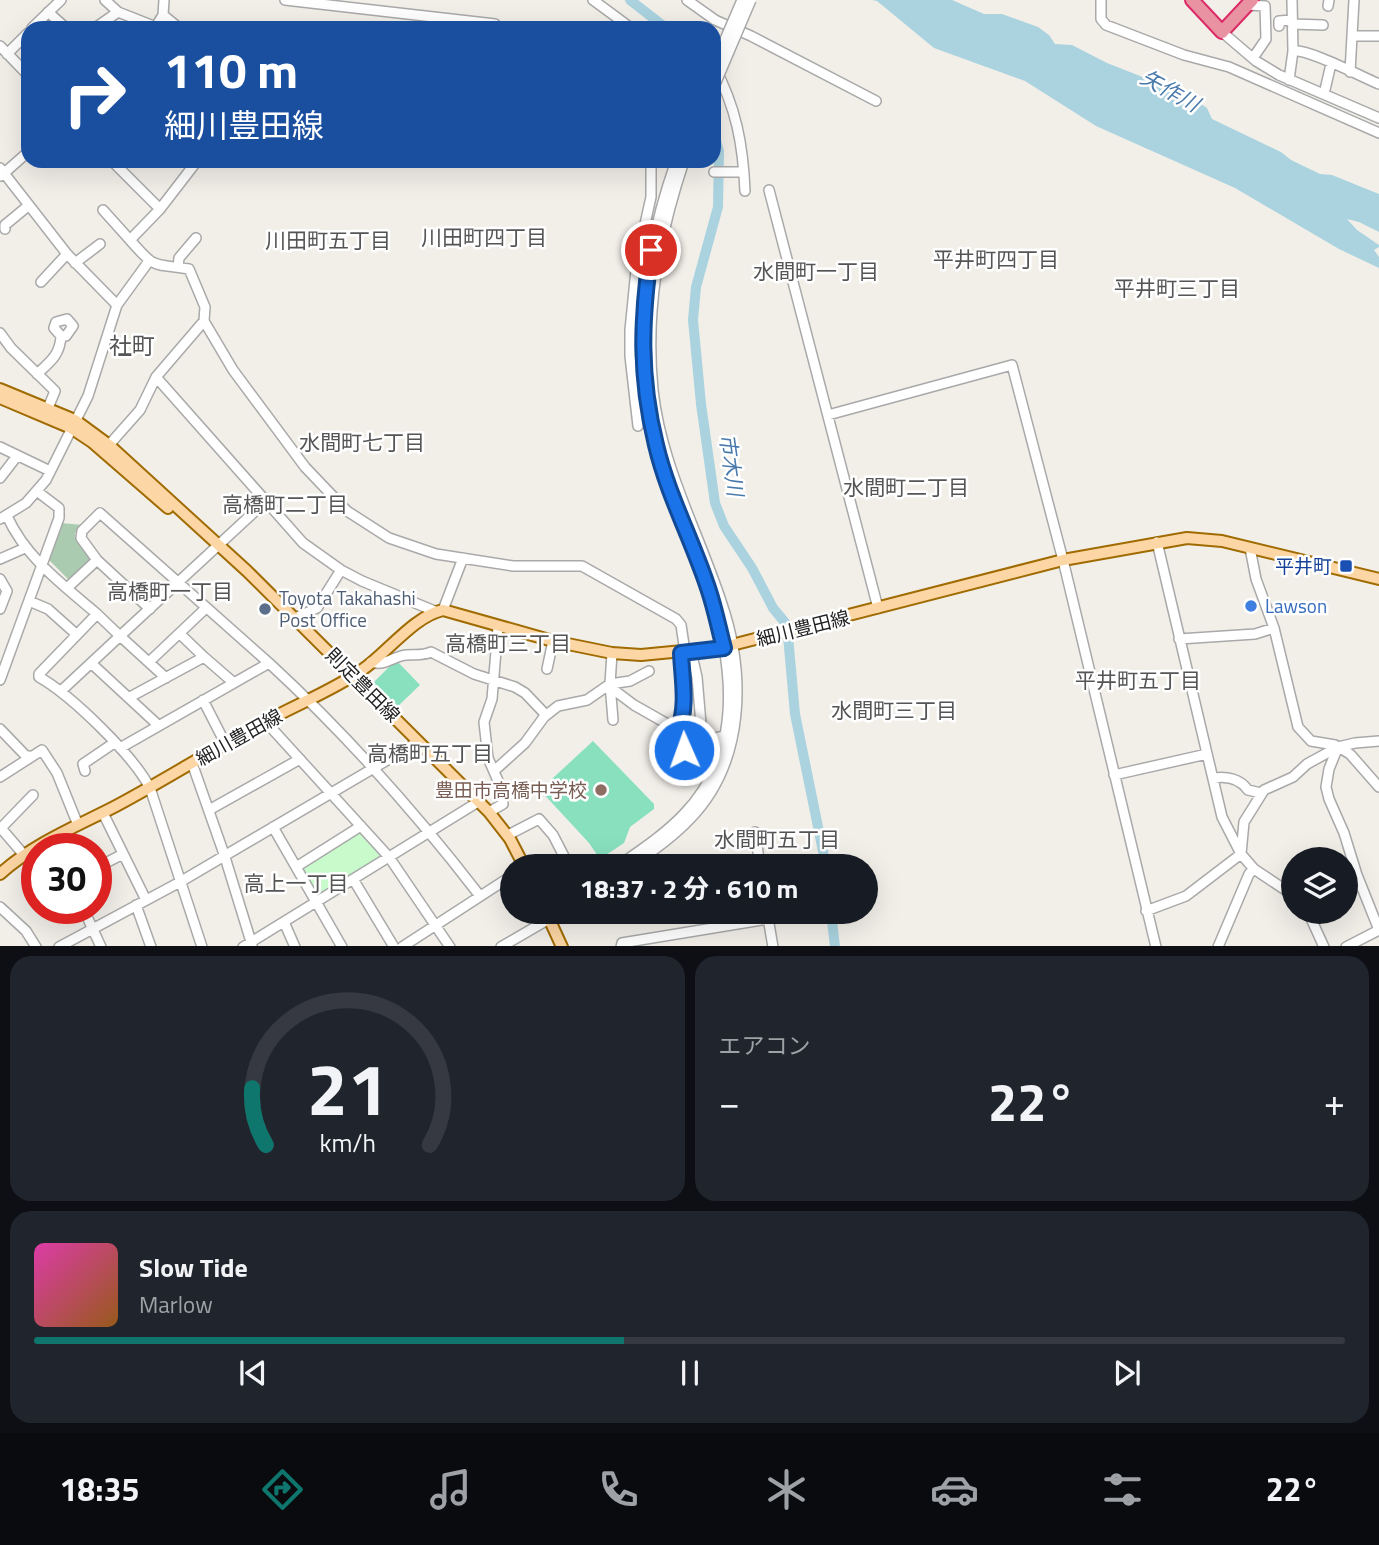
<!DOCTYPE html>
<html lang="ja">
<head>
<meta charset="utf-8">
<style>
  :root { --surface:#171b24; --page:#20242c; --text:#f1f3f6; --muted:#9ea1a6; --line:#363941; --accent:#0f766e }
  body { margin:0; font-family:"Titillium Web","Noto Sans JP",sans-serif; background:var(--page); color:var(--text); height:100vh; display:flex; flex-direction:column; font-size:26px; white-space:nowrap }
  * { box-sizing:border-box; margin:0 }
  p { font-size:23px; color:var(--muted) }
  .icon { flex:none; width:38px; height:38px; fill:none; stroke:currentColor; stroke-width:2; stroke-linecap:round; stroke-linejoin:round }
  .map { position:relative; height:946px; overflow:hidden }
  .drawer { display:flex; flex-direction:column; gap:10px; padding:10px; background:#0d0f14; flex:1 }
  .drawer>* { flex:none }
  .guide { position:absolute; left:21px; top:21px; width:700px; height:147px; border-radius:21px; box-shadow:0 7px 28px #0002; background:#1a4fa0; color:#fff; overflow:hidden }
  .fabs { position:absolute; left:1281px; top:847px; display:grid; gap:14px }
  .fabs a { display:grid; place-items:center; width:77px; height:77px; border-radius:50%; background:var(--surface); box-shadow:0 7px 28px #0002; font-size:35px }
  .speed { position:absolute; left:21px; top:833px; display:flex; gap:14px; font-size:35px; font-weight:700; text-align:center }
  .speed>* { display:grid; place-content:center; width:91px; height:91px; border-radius:50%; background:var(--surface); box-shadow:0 7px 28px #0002; line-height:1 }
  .speed .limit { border:10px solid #d22; background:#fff; color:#111 }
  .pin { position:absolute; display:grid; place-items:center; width:60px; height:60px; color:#fff; margin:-30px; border:4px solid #fff; border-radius:50%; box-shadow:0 2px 7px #0007 }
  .me { position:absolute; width:77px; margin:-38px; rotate:358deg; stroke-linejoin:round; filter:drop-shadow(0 0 5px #0008) }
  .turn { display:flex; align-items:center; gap:24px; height:147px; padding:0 28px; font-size:32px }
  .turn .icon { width:91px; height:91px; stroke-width:2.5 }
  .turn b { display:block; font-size:49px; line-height:60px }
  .big { font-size:52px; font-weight:700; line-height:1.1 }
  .drawer .widget { flex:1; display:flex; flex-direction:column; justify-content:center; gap:10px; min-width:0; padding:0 24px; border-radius:21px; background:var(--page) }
  .drawer .dial { align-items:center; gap:0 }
  .dial svg { height:182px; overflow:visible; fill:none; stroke:var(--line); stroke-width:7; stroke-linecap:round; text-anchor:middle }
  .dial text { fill:var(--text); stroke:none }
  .song { display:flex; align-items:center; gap:21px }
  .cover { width:84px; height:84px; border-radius:10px; background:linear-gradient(135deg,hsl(320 70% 55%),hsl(30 70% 35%)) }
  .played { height:7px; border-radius:4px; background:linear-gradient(90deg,var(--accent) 45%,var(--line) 45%) }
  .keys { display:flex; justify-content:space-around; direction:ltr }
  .heat { display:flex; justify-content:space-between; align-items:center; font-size:38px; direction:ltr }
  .drawer .tiles { flex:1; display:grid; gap:10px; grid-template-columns:1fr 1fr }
  .widget:last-child { grid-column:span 2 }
  .trip { position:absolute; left:500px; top:854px; width:378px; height:70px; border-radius:35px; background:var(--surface); box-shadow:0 7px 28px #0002; font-weight:700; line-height:70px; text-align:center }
  .dock { display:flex; height:112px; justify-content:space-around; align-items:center; background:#090b0e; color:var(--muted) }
  .dock .icon { width:49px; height:49px }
  .dock .active { color:var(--accent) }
  .dock b { font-size:32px; color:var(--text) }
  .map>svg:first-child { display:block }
</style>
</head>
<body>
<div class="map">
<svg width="1379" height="947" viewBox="0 0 1379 947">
  <rect width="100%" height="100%" fill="#f2efe9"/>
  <path fill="#aacbaf" d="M61,523L83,525L75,533V536L92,561L69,580L47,558Z"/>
  <path fill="#c8facc" d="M360,830L384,857L318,896L301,865Z"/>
  <path fill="#88e0be" d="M396,660L420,685L395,709L372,684Z
    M593,741L654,804V809L630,827L624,843L600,859L589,843L540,790Z"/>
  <path fill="#aad3df" d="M872,0H952L984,14H1002L1038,27L1049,35L1055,44L1072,45L1107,63L1186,94L1207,108L1212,119L1281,152L1291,160L1320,174L1332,175L1379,194V232L1359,222L1347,219L1357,230L1379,245V247L1374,250L1379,257V268L1339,249L1235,188L1096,126L1025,81L934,48L877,1Z"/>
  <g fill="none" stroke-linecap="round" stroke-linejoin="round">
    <path stroke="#aad3df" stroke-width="10" d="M630,0L666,28
      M714,135L719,151L718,207L696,287L693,320L701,404L715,503L724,526L752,568L773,608L787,625L795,714L826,866
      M831,912L835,947"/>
    <defs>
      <path id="minor" d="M105,0L118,12L156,27
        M285,0L495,24L494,28
        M593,0L631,28
        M687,0L715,20L751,36L876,101
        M1101,0V19L1106,25L1184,55L1229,67L1379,133
        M1247,5L1265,6L1266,39L1253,58
        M1328,6L1329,0
        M48,12L66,28
        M163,15L179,28
        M1292,24L1323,25
        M1279,26V21L1292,20
        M32,28L61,0
        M95,28L118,12
        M155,28L163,15L164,0
        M1222,32L1256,61L1279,75L1379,118
        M1353,36H1379
        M0,46L28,75
        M1293,51C1307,48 1362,77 1379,84
        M7,54L28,33
        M714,66C736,107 743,144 745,191
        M1350,72L1354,0
        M1289,80L1293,51L1292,0
        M1324,94L1331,64
        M112,161L160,209
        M197,161L160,209L130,240C156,270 152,263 189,269L205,307L204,321L233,370L305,467L347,511L389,538L436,554L513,566H582L676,619L681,625L685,652
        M0,168L67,254L117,305
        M714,172H744
        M1,176L28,152
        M769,190L878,608
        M103,210L130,240
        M5,229V225L28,206
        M75,263L100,244
        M178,267L179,258L196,238
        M41,282L67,254
        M0,333L11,348L55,391L48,408
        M37,374C50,362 60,355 61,336L54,328L56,322L67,319L73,326L66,336H61
        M156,377L303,543L341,570L362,581L437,612
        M828,415L1012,365L1063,560L1156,947
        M638,426L630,356V330L637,260L651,197V161
        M109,445L140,410L156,377L204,321
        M0,447L50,471
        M0,478L17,456
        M7,516C26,558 63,585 97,614
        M0,519L26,503L46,480L88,396L117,305L149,261
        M1157,542L1222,817L1241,854L1254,869L1293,895
        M1250,548L1256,579L1274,628L1298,727L1311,741L1335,745L1350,754L1379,787
        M0,559L25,548
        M0,579L7,591L0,609
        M67,588L97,560
        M29,601L48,609L76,634
        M150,609L97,560L81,538L82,531L100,513L269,663
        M443,610L463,558
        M295,618L317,608L341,570
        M180,634L204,657
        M1179,639L1255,634L1274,628
        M612,653L610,684L613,720
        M681,653C682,678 689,707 678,730L682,733L685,767L703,764L698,736L701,724L697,677L691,651
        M149,662L206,608
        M371,662C383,666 390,659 401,656C412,653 420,657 431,652L474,674L515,687L525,693L546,715
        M91,663L158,725
        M547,669L553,641
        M0,680L59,518V508L38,492
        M610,687L634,705L678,730
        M61,691L120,636L166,678
        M130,697L204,657L234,683
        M203,700L225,743
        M265,721L389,857L450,947
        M0,729L26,756H29
        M699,741L725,736
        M1338,747L1329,769L1326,787L1329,799L1344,833L1357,875L1379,930L1346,947
        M120,748L269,663C346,734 416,813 480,896
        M192,763L224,854L252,945
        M85,771L83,764L114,743
        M494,771L525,743L544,717L558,706L587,700L610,684L630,681L649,671
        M1114,775L1207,754
        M0,777L42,750L57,773L78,825
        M1214,778C1227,776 1240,779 1248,790L1261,793
        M209,810L300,759
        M489,812L503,804L499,783L488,758L484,722L492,699L498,627
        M103,813L146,900
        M0,827L24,855
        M273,827L342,947
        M1,828L33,795
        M755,832L760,866
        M508,835L539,819L553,835L569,866
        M618,866C641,850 664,835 684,814C744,752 734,665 709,590C693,542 668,496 656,446C632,350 643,254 676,161
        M631,866C652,852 672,838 689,820C746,762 746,673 721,601C698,531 661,465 653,390C645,310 659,236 684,161
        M296,867L361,826
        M96,868L123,854
        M353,879L394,947
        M1346,884L1357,875
        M136,905L151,947
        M0,907L26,931L36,947
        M83,908L101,947
        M1146,911L1186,896L1241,854L1244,822L1264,790L1293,777L1307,764L1338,747L1355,743L1379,741
        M767,912L773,947
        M1308,912L1324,947
        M284,922L295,947
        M59,947L180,882L418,742
        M202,947L150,788C133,755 71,695 39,677V674L97,614L120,636L265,502
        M243,947L478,802
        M402,947L513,875
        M501,947L561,912
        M621,947L622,943L768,919
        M1218,947L1249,874L1254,869"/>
      <path id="major" d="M0,389L75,420L109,445L247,571L489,812L510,839L524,866
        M0,398L71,428L92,442L168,508
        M0,874C33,844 75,827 114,807C165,780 213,749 263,723C295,705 332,691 362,670C386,654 414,616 443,610L553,641L612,653L641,655L724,647L1063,560L1187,538L1222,541L1379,579
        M546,912L562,947"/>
      <path id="highway" d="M1192,0L1222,32L1252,0"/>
    </defs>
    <use href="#minor" stroke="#a9a9a9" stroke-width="12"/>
    <use href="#major" stroke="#a06b00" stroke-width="14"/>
    <use href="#highway" stroke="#dc2a67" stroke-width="16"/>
    <use href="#minor" stroke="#fff" stroke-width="9"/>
    <use href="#major" stroke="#fcd6a4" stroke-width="10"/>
    <use href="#highway" stroke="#e892a2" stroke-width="12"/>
    <defs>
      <path id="minor-bridge" d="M714,65L742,0
        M714,87L751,0"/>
    </defs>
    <use href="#minor-bridge" stroke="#a9a9a9" stroke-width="12" stroke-linecap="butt"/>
    <use href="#minor-bridge" stroke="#fff" stroke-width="9"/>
  </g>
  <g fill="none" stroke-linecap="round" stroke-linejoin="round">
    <defs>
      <path id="route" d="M651,250C641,319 639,376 656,445C668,496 693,541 709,591C715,609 719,629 724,648L681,653C682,678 688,707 678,730L682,733L684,750"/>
    </defs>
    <use href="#route" stroke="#114b97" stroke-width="18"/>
    <use href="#route" stroke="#1a73e8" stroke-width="12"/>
  </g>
  <rect fill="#1a4fb4" stroke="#fff" stroke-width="2.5" x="1339" y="559" width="14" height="14" rx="3.5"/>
  <circle fill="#3f7fe0" stroke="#fff" stroke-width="2.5" cx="1251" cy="606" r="7"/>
  <circle fill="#5c6f8a" stroke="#fff" stroke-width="2.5" cx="265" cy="609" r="7"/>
  <circle fill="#8d6e63" stroke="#fff" stroke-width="2.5" cx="601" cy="790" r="7"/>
  <g text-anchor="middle" stroke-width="5" stroke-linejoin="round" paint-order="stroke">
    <g font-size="19" fill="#164399" stroke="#fff" text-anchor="end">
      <text x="1332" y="573">平井町</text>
    </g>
    <g font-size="19" fill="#4e5e75" stroke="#fff" text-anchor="start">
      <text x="279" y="605">Toyota Takahashi<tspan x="279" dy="22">Post Office</tspan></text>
    </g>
    <g font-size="19" fill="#366cbe" stroke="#fff" text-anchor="start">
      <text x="1265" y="613">Lawson</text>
    </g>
    <g font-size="19" fill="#222" stroke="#fff">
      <text transform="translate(803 628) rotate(-14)" y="7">細川豊田線</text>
      <text transform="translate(363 685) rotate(45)" y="7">則定豊田線</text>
      <text transform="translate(239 737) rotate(-29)" y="7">細川豊田線</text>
    </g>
    <g font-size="19" fill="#785e54" stroke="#fff" text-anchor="end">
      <text x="587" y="797">豊田市高橋中学校</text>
    </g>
    <g font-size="21" font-style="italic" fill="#4a7aab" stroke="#fff">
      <text transform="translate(1170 91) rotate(29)" y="7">矢作川</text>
      <text transform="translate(731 465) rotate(82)" y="7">市木川</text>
    </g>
    <g font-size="21" fill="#555" stroke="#fff">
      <text x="484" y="245">川田町四丁目</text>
      <text x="328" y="248">川田町五丁目</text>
      <text x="996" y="267">平井町四丁目</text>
      <text x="816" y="279">水間町一丁目</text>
      <text x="1177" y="296">平井町三丁目</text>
      <text x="362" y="450">水間町七丁目</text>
      <text x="906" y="495">水間町二丁目</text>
      <text x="285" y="512">高橋町二丁目</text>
      <text x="170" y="599">高橋町一丁目</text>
      <text x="508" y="651">高橋町三丁目</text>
      <text x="1138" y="688">平井町五丁目</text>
      <text x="894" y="718">水間町三丁目</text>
      <text x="430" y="761">高橋町五丁目</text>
      <text x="777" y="847">水間町五丁目</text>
      <text x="296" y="891">高上一丁目</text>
    </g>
    <g font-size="23" fill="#555" stroke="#fff">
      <text x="132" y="354">社町</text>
    </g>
  </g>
</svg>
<div class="fabs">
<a><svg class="icon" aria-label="layers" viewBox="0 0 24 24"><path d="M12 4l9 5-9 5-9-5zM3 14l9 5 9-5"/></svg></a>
</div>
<div class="speed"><div class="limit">30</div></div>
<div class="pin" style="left:651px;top:250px;background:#d93025"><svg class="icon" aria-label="arrive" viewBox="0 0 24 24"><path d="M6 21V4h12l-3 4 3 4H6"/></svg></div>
<svg class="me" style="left:684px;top:750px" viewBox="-20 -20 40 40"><circle r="17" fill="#1a73e8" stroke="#fff" stroke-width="3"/><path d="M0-11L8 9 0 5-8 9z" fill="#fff"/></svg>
<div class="trip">18:37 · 2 分 · 610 m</div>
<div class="guide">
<div class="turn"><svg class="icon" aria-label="right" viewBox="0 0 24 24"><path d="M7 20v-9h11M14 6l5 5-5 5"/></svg><div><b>110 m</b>細川豊田線</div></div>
</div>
</div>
<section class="drawer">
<div class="tiles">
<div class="widget dial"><svg viewBox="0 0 100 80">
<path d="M14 69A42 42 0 1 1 86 69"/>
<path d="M14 69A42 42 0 0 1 8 44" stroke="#0f766e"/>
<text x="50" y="56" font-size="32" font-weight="700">21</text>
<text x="50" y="72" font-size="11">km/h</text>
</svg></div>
<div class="widget"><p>エアコン</p>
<div class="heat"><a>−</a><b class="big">22°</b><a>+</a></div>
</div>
<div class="widget">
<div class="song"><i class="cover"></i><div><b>Slow Tide</b><p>Marlow</p></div></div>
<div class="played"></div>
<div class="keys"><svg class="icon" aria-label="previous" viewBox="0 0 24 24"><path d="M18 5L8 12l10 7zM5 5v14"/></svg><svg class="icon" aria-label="pause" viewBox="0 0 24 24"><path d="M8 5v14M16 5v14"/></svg><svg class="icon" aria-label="next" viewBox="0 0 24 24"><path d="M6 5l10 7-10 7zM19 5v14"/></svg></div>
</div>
</div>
</section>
<nav class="dock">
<b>18:35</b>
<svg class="icon active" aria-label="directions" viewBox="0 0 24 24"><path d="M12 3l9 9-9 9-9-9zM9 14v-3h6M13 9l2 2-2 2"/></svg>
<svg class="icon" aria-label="music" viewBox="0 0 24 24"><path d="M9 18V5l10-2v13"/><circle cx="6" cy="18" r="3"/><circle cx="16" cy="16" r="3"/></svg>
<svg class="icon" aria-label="phone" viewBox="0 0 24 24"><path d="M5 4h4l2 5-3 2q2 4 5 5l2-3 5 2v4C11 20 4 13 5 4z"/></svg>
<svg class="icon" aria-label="climate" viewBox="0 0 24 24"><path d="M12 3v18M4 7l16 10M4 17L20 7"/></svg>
<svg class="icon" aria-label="car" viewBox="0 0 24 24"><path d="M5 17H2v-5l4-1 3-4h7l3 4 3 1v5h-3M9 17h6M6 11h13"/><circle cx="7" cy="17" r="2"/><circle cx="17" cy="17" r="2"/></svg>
<svg class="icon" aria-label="filters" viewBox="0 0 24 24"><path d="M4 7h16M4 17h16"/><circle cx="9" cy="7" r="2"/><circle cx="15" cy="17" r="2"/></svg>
<b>22°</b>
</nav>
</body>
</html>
